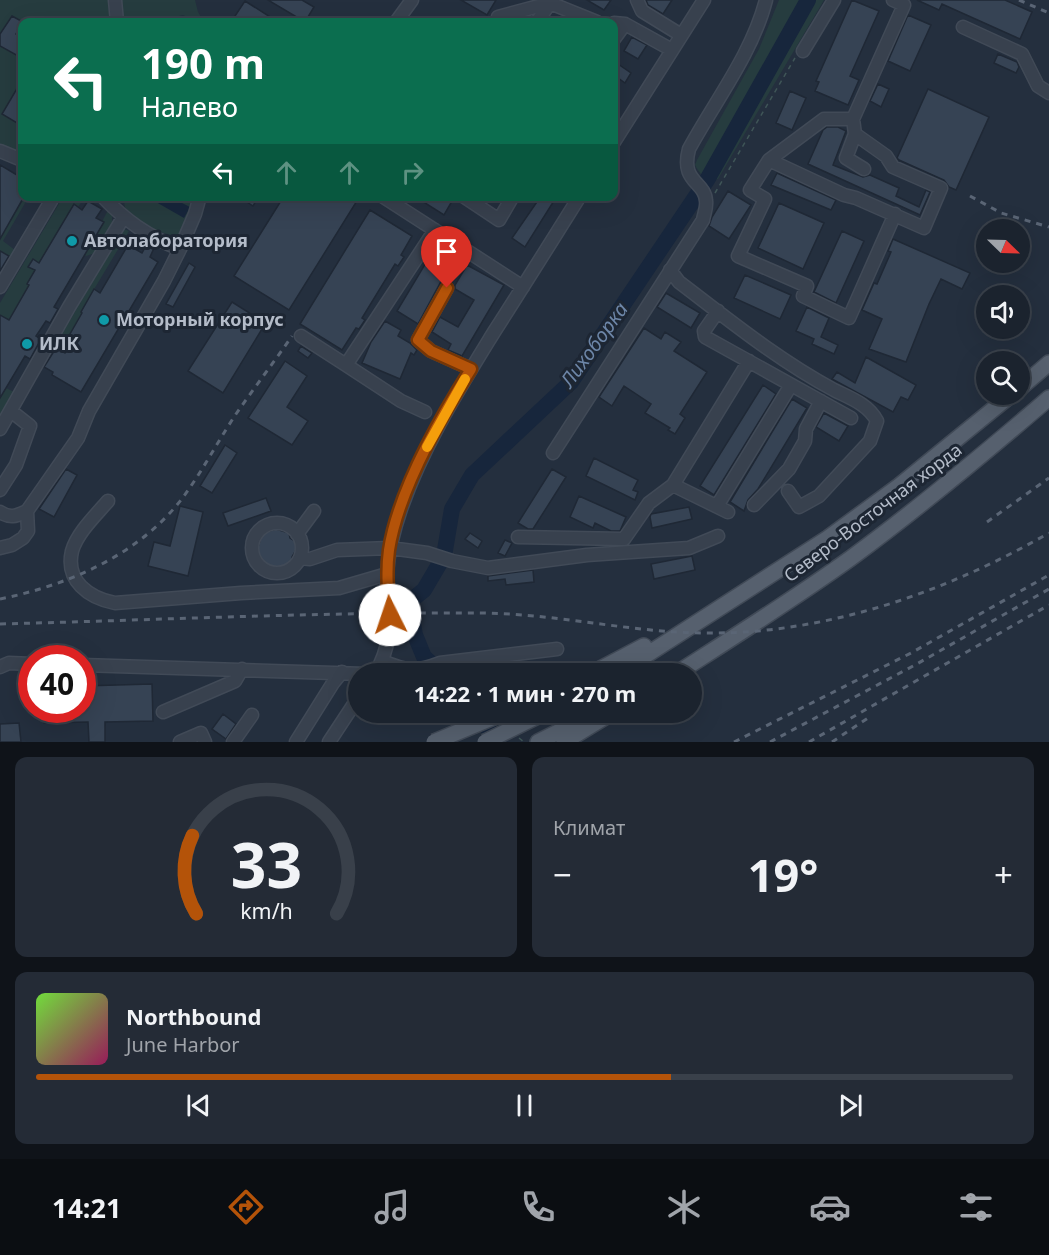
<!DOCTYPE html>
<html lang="ru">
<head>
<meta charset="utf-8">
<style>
  :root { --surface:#1b232e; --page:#242b36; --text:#f1f3f6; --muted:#a0a4aa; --line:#39404a; --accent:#b45309 }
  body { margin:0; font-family:"Noto Sans",sans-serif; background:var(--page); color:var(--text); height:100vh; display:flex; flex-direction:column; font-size:22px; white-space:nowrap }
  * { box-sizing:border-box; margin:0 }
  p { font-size:20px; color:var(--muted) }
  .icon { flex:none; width:33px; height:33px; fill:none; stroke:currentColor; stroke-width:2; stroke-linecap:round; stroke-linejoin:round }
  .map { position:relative; height:742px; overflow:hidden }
  .panel { display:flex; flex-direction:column; gap:15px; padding:15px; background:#0f1319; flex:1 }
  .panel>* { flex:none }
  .top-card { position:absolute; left:18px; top:18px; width:600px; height:183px; border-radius:12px; box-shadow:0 6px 24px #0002,0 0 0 2px var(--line); background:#0b6e4f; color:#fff; overflow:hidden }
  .needle { width:39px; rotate:113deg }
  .tools { position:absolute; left:976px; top:219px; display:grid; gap:12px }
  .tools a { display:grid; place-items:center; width:54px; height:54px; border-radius:50%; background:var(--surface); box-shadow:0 6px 24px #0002,0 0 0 2px var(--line); font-size:30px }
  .speed { position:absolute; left:18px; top:645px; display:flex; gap:12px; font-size:30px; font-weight:700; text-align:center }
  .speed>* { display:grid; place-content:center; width:78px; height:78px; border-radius:50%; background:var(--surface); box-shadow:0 6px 24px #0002,0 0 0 2px var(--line); line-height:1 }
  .speed .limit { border:9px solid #d22; background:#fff; color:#111 }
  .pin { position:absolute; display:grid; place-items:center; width:51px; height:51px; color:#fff; margin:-62px -26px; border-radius:50% 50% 50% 0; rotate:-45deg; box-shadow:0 0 6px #0007 }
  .pin .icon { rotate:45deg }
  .me { position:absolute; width:66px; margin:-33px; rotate:356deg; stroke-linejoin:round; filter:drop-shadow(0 0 4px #0008) }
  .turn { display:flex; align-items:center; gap:21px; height:126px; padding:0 24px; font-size:27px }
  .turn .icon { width:78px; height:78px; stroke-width:2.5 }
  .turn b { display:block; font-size:42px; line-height:51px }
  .lanes { display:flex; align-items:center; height:57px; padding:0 24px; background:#0003; justify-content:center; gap:30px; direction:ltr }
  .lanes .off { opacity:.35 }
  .big { font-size:45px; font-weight:700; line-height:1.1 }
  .panel .tile { flex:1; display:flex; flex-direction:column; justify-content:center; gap:9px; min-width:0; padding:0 21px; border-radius:12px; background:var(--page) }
  .panel .dial { align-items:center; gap:0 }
  .dial svg { height:156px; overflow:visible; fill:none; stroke:var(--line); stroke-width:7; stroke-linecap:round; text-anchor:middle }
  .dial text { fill:var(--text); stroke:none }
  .song { display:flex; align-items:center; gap:18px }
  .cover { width:72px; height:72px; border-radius:9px; background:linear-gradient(135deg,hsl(100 70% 55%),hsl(330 70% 35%)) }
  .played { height:6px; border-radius:3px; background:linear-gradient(90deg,var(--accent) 65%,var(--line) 65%) }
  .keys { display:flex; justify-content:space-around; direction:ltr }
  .heat { display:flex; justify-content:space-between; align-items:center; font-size:33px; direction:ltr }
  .panel .tiles { flex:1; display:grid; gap:15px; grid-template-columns:1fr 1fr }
  .tile:last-child { grid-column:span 2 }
  .trip { position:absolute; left:348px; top:663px; width:354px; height:60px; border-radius:30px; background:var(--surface); box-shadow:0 6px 24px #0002,0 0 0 2px var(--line); font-weight:700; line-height:60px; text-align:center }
  .tab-bar { display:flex; height:96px; justify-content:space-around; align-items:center; background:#0b0e12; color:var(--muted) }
  .tab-bar .icon { width:42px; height:42px }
  .tab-bar .current { color:var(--accent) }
  .tab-bar b { font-size:27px; color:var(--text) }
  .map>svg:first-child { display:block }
</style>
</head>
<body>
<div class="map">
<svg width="1049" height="742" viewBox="0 0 1049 742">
  <rect width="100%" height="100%" fill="#242f3e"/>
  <path fill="#263c3f" d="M0,0H108L110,22H22V157L0,147Z
    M118,0H195L198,12L204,22H196L183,15L179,16L176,22H120Z
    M779,0H824L718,179C707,182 700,175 695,165L697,160L759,49Z
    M25,197H46L40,201L28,198L3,241L15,250L11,263L8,261L10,257L0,251V239Z
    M63,197H85L78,207L73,205L27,283L29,285L9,320L0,315V303Z
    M125,197H196L181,235C169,239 133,221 126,210C124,206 124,201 125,197Z
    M108,210L112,215V225L95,253L86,256L85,255Z
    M124,229L129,231L81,311L87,315L74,337L70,334L60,350L54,347Z
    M6,388L16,393L0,421V398Z"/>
  <path fill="#17263c" d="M159,196L170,197L190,207L184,218L156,202Z"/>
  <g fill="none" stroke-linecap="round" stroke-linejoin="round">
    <path stroke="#17263c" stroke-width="16" d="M443,674L424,657L415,635L409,602L424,590L444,556L452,509L472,475L571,382L707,180L808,0
      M480,712L495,742"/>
  </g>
  <path fill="#364354" stroke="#1f2835" stroke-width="1.5" d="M268,0H302L314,7L305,22Z
    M461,0H496L487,15Z
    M587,0H611L604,10Z
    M646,0H672L663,14L648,5Z
    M852,0L879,11L850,76L859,80L848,105L815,91L819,82L816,81Z
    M917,0H1005L1032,12L1020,39L942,4L939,10Z
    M245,1L278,22H231Z
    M908,15L931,25L910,71L888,61Z
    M12,16L23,22L16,34L22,37V47L18,56L0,46V34Z
    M632,37L647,45L638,59L624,51Z
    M998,54L1017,62L1019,67L1016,73L994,63Z
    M618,64L631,73L625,83L614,75V71Z
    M22,80V113L17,123L2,114Z
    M878,84L889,89L881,107L870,101Z
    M928,89L989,117L956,190L949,187L944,180L899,160L897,158Z
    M790,91L806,98L792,130L776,123Z
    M827,127H838L846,131L833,165L863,177L870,175L899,188L896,196L919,207L926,190L930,192L920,215L808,164L823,130Z
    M0,165L22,178V200L0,239Z
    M777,173L836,200L831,210L771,185Z
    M728,191L751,205L729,239L709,226L712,217Z
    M238,196H259L253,206Z
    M284,196H360L289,310L234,276Z
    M414,196H455L444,215Z
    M541,196H557L525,247L512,238Z
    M88,201L102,209L96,218L104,222L54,307L58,309L50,323L46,321L36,336L41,339L30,359L25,356L0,398V315L9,320L29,285L27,284L35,270L28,267L33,259L39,263L74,204L82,210Z
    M779,203L824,223L803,269L758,248Z
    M370,210L412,236L401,255L404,257L398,266L395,264L362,318L365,320L359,329L356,328L342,350L300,324Z
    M842,231L864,241L836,303L814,292Z
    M893,239L970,273L962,289L941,279L929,304L906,362L869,349L882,319L862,310L874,283L877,284L891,252L888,251Z
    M147,244L154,248L150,257L158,262L81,392L52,375L53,372L44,367L56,348L65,353L74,337L70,334L82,313L81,312L94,289L100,293L128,245L142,253Z
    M436,246L448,253L439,268L446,272L418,324L397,311Z
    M0,251L9,256L0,271Z
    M189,263L195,267L173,307L166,304Z
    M467,265L504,285L462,356L448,350L451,344L432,332L440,317L458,327L474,300L455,289V285Z
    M745,275L791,295L780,319L734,298Z
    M666,293L700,313L691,328L657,307Z
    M232,302L259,319L255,325L262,329L223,393L188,371Z
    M807,307L829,318L821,337L838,345L834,354L812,344L814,339L796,331Z
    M385,321L401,330L398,336L410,343L417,350L414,355L411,353L400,379L362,363L371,342Z
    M644,328L661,339L665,332L681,342L674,351L707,372L680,414L685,418L675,434L668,430L670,428L645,413L651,404L624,386L612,406L599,397Z
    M301,346L312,353L308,358L298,351Z
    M866,357L916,385L908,400L901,397L893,412L832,379L837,372L855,383Z
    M285,361L307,376L287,407L308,421L292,445L248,418Z
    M763,385L776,394L714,495L700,486Z
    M792,399L807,408L758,489L748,500L744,511L730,502Z
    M824,413L848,426L839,441L816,427Z
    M225,445L237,453L212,493L200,486Z
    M594,458L638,480L633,490L638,492L635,500L586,476Z
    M66,469L77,475L54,517L39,509Z
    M552,469L566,477L533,529H528L518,523Z
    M579,496L626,517L620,531H611L595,523L593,528L570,517Z
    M266,498L271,511L228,526L223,513Z
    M180,506L203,512L188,576L148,566L154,542L170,546Z
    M689,507L692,519L652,528L650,517L651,514Z
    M276,529L289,533L290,538L296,542L297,548L292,557V562L286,567L278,569L263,564L257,550L262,535L269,531Z
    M470,533L482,541L478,548L465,539Z
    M505,540L512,543L505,556L498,553Z
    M692,556L695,570L654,579L651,564Z
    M533,570L534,582L506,585L505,579L488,581V576Z
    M152,684L153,721L105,722V742H89L88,722L44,723V710H82V686Z
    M223,714L236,724L226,739L212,729Z
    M19,723L21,742H0V724Z"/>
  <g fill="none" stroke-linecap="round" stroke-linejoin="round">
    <defs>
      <path id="minor" d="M115,0L117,22
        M637,0L642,11L681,35
        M498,17L550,3L597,22
        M396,22L412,0
        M537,22L550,3
        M614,23L625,24L672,50
        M963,27L1022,54L1038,86L1049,93
        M614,39L625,24
        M803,51L834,0
        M853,119H824L769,160L750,190L765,199L738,256L807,286L803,296L849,318L895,214
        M855,134L846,158L864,169
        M614,142L704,0
        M0,151L22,160
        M769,160L844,195L856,198L924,228L941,188L893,167L886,156L855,134L853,119L904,5L893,0
        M382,196L523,287
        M463,196L499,220L513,196
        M180,249L195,214L200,196
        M670,270L679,282C729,320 778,360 834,390C850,398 868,404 877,421L870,441L819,496L799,507L788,491
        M0,287L54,196
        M447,288L418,340L431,351L471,369
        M718,311L704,331L705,337L851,418
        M301,336L346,365
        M425,412L401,401L346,365L435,230
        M0,429L69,307L123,218
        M553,453L703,220C704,214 707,207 706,201C705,181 680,183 689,149C715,101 752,54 766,0
        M673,485L728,512
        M0,490L16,465L30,426L11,411
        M108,501C96,515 77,533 72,551C65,581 89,598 115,603L241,593L339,588L387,574
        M754,505L789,469L805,441L806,429L821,401
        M717,506L791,385
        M0,512C11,519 16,516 27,511
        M252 548a25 25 0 1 1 50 0a25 25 0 1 1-50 0Z
        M297,534L314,511
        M518,537L624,539L649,503L673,485L749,361
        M0,548L12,545L23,538L28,531L27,511L78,438L89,411L164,281L180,249C147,236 126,221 102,196
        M300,558L310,559L337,550L390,548L427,553L452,561L488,568L587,555L689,548L718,536
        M382,661C407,671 414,673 440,663L557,649
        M82,665L366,674
        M0,667L9,663L32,664
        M375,674C398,634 385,612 387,572C389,550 394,529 401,509C423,446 459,389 494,332C523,287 551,242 580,196
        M163,712L235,681L242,669
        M180,742L201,733L205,742
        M233,742L252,715
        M296,742L333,683L342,672
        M329,742L358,698"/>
      <path id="major" d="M1020,388L1049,363
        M591,674L644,646
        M617,674L828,538L899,486L1012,394
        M676,674C735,636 794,599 851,558C919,508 985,453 1049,398
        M538,742L598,712
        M564,742L613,712"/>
    </defs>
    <use href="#minor" stroke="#414a57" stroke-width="15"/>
    <use href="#major" stroke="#414a57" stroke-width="18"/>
    <path stroke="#3f5557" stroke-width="1.5" stroke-dasharray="4.5 4.5" stroke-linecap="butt" d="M715,193L795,58
      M482,669L490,674
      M519,738L524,742"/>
    <use href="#minor" stroke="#38414e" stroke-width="12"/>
    <use href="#major" stroke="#56606e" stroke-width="15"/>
    <path stroke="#5a6575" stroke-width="3" stroke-dasharray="6 6" stroke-linecap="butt" d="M1019,0L1049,13
      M970,196L1001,213L1049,227
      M987,522L1049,478
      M0,599C69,585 141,554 184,496C203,470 218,441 236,414C254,388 274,362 292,336
      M0,624C159,620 318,612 478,613C553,613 627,632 702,633C824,635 944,593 1049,533
      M734,742L911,653L1049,575
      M770,742L915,665L1049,589
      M809,742L1049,605
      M832,742L868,718"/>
    <defs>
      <path id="major-bridge" d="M434,742L506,712
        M485,742L546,712"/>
    </defs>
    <use href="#major-bridge" stroke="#414a57" stroke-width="18" stroke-linecap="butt"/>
    <use href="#major-bridge" stroke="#56606e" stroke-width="15"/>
  </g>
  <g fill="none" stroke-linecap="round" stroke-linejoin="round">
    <defs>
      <path id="route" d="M390,615C388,593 386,571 389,550C398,492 440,418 471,369L431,351L418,340L447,288"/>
    </defs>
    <use href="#route" stroke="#753606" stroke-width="15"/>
    <use href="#route" stroke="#b45309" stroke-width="10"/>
    <path stroke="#f59e0b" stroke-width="10" d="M427,447L465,379"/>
  </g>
  <g fill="#0f9aa8" stroke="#1d2633" stroke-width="2">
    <circle cx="72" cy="241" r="6"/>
    <circle cx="104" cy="320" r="6"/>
    <circle cx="27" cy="344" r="6"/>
  </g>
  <g text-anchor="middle" stroke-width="6" stroke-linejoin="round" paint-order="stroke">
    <g font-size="18" font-weight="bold" fill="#b4bcc9" stroke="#1d2633" text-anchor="start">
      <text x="84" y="247">Автолаборатория</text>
      <text x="116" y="326">Моторный корпус</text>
      <text x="39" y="350">ИЛК</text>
    </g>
    <g font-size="18" fill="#b4bcc9" stroke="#1d2633">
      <text transform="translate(873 513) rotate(-37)" y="6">Северо-Восточная хорда</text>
    </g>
    <g font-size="20" font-style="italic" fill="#6d86a8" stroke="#1d2633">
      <text transform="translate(594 345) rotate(-54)" y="7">Лихоборка</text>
    </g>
  </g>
</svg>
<div class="tools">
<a><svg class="needle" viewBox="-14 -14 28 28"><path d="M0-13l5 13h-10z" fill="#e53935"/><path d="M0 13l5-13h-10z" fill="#a0a4aa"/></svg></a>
<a><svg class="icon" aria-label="sound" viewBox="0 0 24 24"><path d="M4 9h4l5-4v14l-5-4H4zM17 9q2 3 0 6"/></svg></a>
<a><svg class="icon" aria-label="search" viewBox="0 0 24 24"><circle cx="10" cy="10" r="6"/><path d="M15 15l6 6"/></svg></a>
</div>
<div class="speed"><div class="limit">40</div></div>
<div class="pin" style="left:447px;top:288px;background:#d93025"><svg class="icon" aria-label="arrive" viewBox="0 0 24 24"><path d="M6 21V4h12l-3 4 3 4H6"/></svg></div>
<svg class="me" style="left:390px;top:615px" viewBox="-20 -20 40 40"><circle r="19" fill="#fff"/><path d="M0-13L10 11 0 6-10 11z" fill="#b45309"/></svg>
<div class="trip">14:22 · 1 мин · 270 m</div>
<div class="top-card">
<div class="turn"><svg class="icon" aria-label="left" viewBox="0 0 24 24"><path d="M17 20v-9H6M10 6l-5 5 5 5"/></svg><div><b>190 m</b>Налево</div></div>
<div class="lanes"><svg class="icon" aria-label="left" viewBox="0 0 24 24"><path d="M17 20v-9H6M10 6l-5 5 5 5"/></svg><svg class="icon off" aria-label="ahead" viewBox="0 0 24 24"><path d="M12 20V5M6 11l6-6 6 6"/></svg><svg class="icon off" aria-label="ahead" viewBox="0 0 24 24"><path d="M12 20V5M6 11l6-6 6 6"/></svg><svg class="icon off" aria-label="right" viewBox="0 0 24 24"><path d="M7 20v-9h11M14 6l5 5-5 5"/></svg></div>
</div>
</div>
<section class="panel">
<div class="tiles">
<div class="tile dial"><svg viewBox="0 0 100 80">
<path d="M14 69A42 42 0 1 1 86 69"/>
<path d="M14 69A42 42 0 0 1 12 29" stroke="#b45309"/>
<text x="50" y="56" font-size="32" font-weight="700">33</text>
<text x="50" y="72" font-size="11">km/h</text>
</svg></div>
<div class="tile"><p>Климат</p>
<div class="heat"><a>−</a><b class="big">19°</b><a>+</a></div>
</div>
<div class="tile">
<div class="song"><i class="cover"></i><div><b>Northbound</b><p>June Harbor</p></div></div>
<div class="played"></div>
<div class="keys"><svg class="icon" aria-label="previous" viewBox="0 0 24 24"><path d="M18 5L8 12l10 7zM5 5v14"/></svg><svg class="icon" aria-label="pause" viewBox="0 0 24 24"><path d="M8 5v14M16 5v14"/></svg><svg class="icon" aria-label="next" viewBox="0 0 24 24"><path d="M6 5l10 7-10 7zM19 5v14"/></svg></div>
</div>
</div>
</section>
<nav class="tab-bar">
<b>14:21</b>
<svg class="icon current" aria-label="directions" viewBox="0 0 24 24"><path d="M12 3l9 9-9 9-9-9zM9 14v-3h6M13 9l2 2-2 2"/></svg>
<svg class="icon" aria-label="music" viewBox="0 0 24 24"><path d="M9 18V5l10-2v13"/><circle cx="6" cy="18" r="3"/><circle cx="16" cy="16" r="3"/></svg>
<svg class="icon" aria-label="phone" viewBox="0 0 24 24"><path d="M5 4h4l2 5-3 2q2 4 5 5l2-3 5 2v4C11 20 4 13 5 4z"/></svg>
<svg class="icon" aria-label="climate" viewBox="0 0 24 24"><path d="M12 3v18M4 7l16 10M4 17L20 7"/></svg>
<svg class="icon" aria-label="car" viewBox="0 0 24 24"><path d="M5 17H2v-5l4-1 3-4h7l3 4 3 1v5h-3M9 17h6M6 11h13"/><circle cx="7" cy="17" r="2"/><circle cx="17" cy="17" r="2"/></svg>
<svg class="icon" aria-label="filters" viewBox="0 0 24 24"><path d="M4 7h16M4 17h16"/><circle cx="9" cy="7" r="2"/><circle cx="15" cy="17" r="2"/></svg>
</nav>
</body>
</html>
